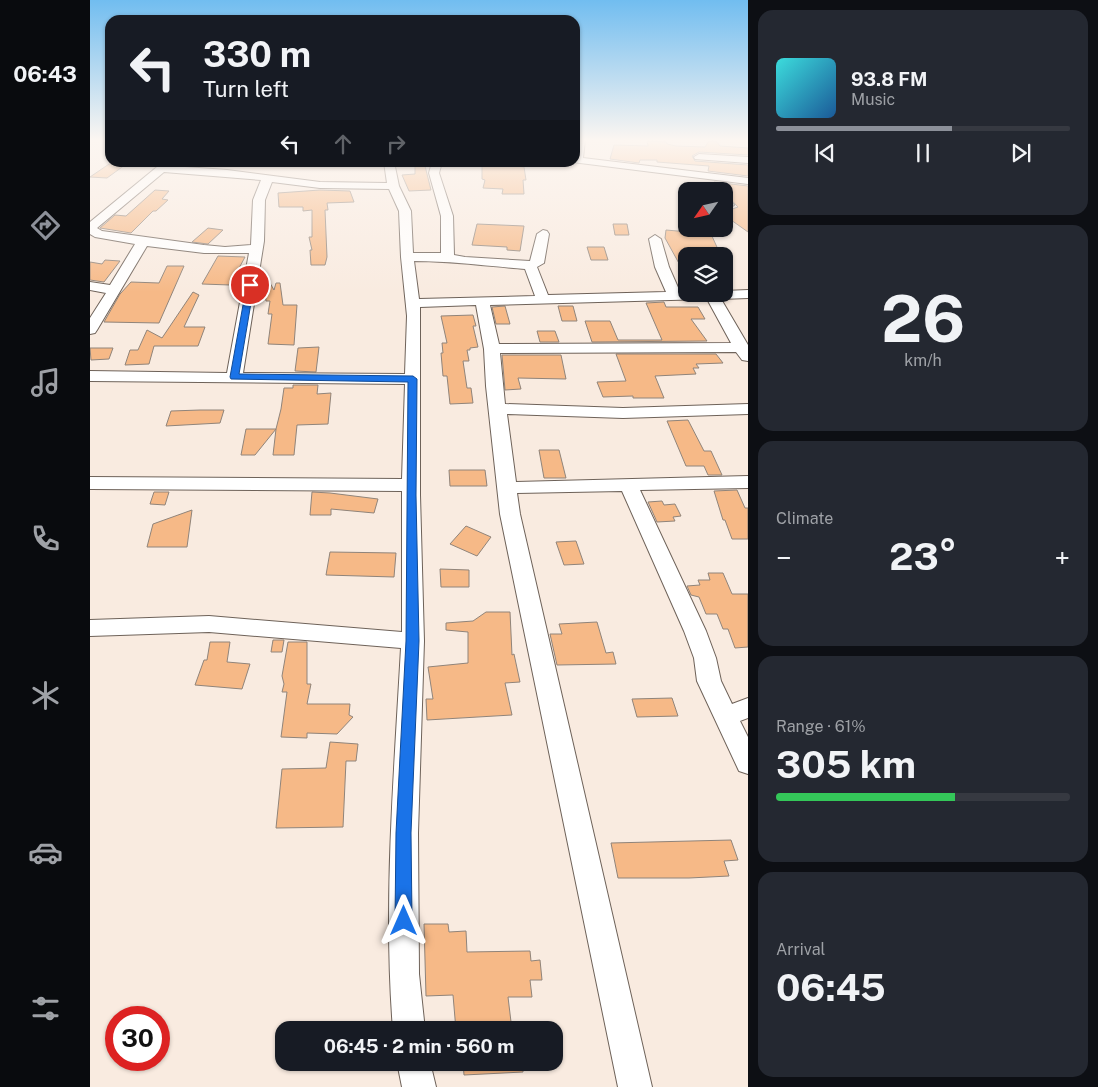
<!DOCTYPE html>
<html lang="en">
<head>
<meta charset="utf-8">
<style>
  :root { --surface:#171b24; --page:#242831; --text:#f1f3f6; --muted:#9ea1a6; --line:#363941; --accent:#8c9099 }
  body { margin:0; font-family:"Public Sans",sans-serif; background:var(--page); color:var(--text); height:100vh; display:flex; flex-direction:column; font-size:19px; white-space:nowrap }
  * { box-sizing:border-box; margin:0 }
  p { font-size:16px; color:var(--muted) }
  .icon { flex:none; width:28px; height:28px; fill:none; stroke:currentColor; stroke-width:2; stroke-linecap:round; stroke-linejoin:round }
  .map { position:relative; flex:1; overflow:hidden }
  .panel { display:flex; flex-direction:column; gap:10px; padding:10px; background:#0d0f14; width:350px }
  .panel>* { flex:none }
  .banner { position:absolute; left:15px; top:15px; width:475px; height:152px; border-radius:15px; box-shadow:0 1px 4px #0004; background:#171b24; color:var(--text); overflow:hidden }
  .needle { width:32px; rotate:236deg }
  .fabs { position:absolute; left:588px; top:182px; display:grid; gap:10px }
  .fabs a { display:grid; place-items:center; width:55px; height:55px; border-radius:10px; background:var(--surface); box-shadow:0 1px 4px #0004; font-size:25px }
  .speed { position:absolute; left:15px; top:1006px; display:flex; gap:10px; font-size:25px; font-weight:700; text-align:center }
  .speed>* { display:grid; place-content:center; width:65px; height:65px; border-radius:50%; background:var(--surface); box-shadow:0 1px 4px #0004; line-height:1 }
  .speed .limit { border:8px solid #d22; background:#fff; color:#111 }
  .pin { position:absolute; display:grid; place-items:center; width:42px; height:42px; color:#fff; margin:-21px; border:2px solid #fff; border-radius:50%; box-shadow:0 1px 5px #0007 }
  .me { position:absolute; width:55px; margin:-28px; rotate:0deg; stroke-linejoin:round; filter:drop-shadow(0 0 4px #0008) }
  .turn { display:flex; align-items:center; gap:18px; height:105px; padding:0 15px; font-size:22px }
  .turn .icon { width:65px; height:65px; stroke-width:2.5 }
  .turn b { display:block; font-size:35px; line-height:42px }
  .lanes { display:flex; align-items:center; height:48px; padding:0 15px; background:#0003; justify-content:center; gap:25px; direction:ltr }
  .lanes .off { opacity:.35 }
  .big { font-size:38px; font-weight:700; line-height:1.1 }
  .panel .tile { flex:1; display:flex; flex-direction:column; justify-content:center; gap:8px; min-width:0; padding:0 18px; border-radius:15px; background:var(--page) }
  .panel .dial { align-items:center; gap:0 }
  .dial b { font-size:65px; line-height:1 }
  .song { display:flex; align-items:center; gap:15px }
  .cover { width:60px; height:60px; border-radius:8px; background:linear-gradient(135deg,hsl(180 70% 55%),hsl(210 70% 35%)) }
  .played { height:5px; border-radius:2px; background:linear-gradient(90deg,var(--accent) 60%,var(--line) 60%) }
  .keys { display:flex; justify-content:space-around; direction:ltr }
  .heat { display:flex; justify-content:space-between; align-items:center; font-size:28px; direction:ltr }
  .charge { height:8px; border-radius:4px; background:linear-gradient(90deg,#34c759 61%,var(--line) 0) }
  .trip { position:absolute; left:185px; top:1021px; width:288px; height:50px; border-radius:15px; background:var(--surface); box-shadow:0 1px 4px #0004; font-weight:700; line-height:50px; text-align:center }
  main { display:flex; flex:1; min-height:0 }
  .dock { display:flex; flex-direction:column; width:90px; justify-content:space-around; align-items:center; background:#090b0e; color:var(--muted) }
  .dock .icon { width:35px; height:35px }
  .dock .on { color:var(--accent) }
  .dock b { font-size:22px; color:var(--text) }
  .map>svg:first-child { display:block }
</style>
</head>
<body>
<main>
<nav class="dock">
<b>06:43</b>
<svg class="icon on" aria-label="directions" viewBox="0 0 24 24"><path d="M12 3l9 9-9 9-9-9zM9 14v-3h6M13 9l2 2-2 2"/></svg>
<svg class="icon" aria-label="music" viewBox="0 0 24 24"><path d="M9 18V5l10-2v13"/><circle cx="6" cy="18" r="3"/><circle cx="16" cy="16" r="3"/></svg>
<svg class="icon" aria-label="phone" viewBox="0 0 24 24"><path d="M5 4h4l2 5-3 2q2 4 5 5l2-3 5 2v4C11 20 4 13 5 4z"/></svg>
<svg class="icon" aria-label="climate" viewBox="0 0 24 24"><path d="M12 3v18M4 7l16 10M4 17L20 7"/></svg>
<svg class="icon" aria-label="car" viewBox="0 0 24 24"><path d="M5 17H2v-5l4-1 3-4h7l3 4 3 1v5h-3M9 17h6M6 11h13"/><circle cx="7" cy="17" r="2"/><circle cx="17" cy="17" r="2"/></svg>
<svg class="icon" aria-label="filters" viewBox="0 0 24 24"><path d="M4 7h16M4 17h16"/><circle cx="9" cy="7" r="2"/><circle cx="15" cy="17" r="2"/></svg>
</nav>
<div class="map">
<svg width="658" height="1087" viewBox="0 0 658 1087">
  <rect width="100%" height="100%" fill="#f9ebe0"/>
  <path fill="#f6b987" stroke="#90847a" d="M557,141L576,142L577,144L586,146L615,147L619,141H624L627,142L630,146L658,148V155L609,152L602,156L605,161L658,165V176L618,171L619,166L567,162V160H550L549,163L520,159L524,145L558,146Z
    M22,162H39L17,178L0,177Z
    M325,162H334L341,190L319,191L312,175L325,174Z
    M392,162L434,167L436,180H433L434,194H412L413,189L393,188L395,180L392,179Z
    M624,182L658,186V232L634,215V212L648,207Z
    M65,190L79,191L72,199L78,200L66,211H63L41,233L10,228L25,215L36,216Z
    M230,190L260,191L264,202L237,203L238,210H235L237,257L235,265H221L220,250H222L219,237H222V210L213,211V207H189L188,193Z
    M387,224L434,226L430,251L417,250V247L382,245Z
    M523,224H537L539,235H525Z
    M118,228L133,230L118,244L102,242Z
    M576,230L621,234L631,256H596V276L575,238Z
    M497,247H514L518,260H501Z
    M128,256L155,257L140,285L112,284Z
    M15,260L30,261L14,282L0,280V262L12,264Z
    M77,266H94L69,323L14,322L30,294L41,282L69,283Z
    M173,271L184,290L186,283H190L193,305H207L204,345L178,344L182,314H178L180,301H176Z
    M103,292L109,295L94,327H115L108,346H64L59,364L35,365L40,350H48L57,330L72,338Z
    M574,302L576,307H608L615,319H601L617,341L502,342L495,321H520L528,340H572L556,303Z
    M415,306L420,324H406L402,307Z
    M468,306H483L487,321H472Z
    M383,315L386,326H383L388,347L380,348V350H377L379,361H373L377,388H381L383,403L360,404L357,376H353L351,353H353L352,343H357L351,316Z
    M447,331H465L469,342H450Z
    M229,347L226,372L205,371L208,348Z
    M0,348H23L19,359L1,360Z
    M526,354H626L633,363L606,364L609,368H603L606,374L565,376L574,398H543V396L513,397L507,382L536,381Z
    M412,355H471L476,379L428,378L431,389L415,390Z
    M203,385H228L227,394L241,393L238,424L207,425L204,455H183L186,429L165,455H151L156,429H186L191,409L194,388H203Z
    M110,410H134L130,423L76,426L81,411Z
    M598,420L614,451H621L632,475H618L614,466H596L577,421Z
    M449,450H469L476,478H454Z
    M359,470H395L397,486H360Z
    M647,490L655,508H658V539H642L635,520H633L624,491Z
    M64,492H79L75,505L60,504Z
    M222,492L240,493L288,499L284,513L241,509V515H220Z
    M572,501L574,505L585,504L591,516L583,517L585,521L567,522L558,502Z
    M102,510L97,547H57L63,524Z
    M376,526L401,537L387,556L360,544Z
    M486,541L494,564L474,565L466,542Z
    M240,552L306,553L304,577L236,575Z
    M350,569L379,570V587H351Z
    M618,573H633L642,594H658V647L645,648L638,629H633L627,614H616L609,597L601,595L597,586L610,585L608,580H620Z
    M396,612H420L422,655L424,654L430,682L415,683L422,715L337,720L336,699H343L338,667L378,663V632L356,630V623L383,621Z
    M507,622L516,653L523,652L526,664L467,665L460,634H472L469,624Z
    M183,640H194L192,652H181Z
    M120,642H140L137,662L160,664L152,689L105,685L114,660H117Z
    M198,642H217V684H221L217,704H260L259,715L263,717L247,734L217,733V738L191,737L197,692H192L194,684L192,676Z
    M582,698L588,716L547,717L542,699Z
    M240,742L268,744L266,761H256L253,827L186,828L192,769L236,768Z
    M641,840L648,860L634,861L639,876L599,878H528L521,843Z
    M334,924H358L359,932L376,931L377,952L440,951L441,961L450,960L452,980H440L442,997H418L422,1030H366L363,995L336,996Z
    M373,1062H433V1072L374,1075Z"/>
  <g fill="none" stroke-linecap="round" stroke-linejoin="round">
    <defs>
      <path id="minor" d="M485,140H495L493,158L658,178V184L482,162H485Z
        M609,154L658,157V163L605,159L604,157Z
        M73,162H85L81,166L137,170L230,182L297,183L294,162H304L309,186L321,211L323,253H351V216L339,173L342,162H352L349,173L363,216L364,255L375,257L440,261L447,234L453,230L457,231L459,234L454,263L447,267L458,295L576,292L565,267L559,239L565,235L571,239L579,267L590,292H596V294H634V291L658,290V298L631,299L658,345V361L652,360L646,352L410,353L415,404L533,408L658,404V414L533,418L417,414L426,482L658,476V488L550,490L616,631L626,658L631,681L642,704L658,698V718L650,721L658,737V774L649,771L607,681L604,658L594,631L532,491L427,493L430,514L562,1087H528L410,514L396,386L394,349L386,305L330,307V495L334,641L328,833L329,974L335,1030H303C293,903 304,775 311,648L119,632L0,636V620L119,616L312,632V491L0,489V477L312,479L315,384L0,381V371L137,373L159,253H114L57,246L7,330L5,333L0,334V318L16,293L0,290V282L20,285L45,244L5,237L0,234V222ZM74,172L171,180L163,200L161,245L135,247L114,245L12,231L7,228ZM182,182L230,188L299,189L309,211L311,257L317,316L315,374L153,373L174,241L175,200ZM324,261C361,261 398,266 435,269L445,296L329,299ZM617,299L641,343L409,344L400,305Z
        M634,198L638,199L644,205L634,210Z
        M307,1062H340L346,1087H312Z"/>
    </defs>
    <use href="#minor" stroke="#6e6259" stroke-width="2"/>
    <use href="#minor" fill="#fff" fill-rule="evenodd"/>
  </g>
  <linearGradient id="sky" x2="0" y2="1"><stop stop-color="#71bdf0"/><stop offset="0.48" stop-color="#fcf6f1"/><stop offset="1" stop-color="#fcf6f1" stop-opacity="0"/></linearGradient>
  <rect width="658" height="292" fill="url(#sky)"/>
  <path fill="#1a73e8" stroke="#114b97" d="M157,283L164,285L149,374L323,376L327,379L326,495L329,641L321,833L322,921L320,927L314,929L308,927L305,921L306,833L316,641L318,382L141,379L140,377Z"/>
</svg>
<div class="fabs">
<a><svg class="needle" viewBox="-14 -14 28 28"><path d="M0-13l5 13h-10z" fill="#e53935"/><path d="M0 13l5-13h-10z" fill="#9ea1a6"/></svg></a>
<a><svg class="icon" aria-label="layers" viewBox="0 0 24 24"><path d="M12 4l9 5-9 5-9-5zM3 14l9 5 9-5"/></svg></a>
</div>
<div class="speed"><div class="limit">30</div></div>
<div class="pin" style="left:160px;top:285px;background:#d93025"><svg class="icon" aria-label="arrive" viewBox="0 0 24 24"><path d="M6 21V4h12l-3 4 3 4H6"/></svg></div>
<svg class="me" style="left:314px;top:921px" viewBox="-20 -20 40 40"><path d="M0-17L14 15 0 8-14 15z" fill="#1a73e8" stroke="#fff" stroke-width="4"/></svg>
<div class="trip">06:45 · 2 min · 560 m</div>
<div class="banner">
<div class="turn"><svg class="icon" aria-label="left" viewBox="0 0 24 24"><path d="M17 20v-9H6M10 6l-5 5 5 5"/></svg><div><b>330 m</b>Turn left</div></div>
<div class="lanes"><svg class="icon" aria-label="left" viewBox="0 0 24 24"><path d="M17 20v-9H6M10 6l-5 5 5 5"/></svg><svg class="icon off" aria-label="ahead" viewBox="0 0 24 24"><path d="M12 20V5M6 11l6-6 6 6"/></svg><svg class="icon off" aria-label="right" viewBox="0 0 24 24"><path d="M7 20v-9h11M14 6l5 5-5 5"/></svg></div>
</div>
</div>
<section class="panel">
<div class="tile">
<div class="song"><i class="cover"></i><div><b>93.8 FM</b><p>Music</p></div></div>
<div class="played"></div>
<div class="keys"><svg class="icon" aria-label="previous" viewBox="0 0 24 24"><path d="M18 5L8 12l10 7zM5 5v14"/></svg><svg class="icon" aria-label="pause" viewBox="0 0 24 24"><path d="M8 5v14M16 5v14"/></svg><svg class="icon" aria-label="next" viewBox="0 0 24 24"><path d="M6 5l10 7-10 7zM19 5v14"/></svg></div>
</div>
<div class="tile dial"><b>26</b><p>km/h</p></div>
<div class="tile"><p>Climate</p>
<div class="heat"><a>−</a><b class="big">23°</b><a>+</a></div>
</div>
<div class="tile"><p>Range · 61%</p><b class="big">305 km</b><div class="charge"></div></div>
<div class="tile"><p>Arrival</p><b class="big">06:45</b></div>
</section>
</main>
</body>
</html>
